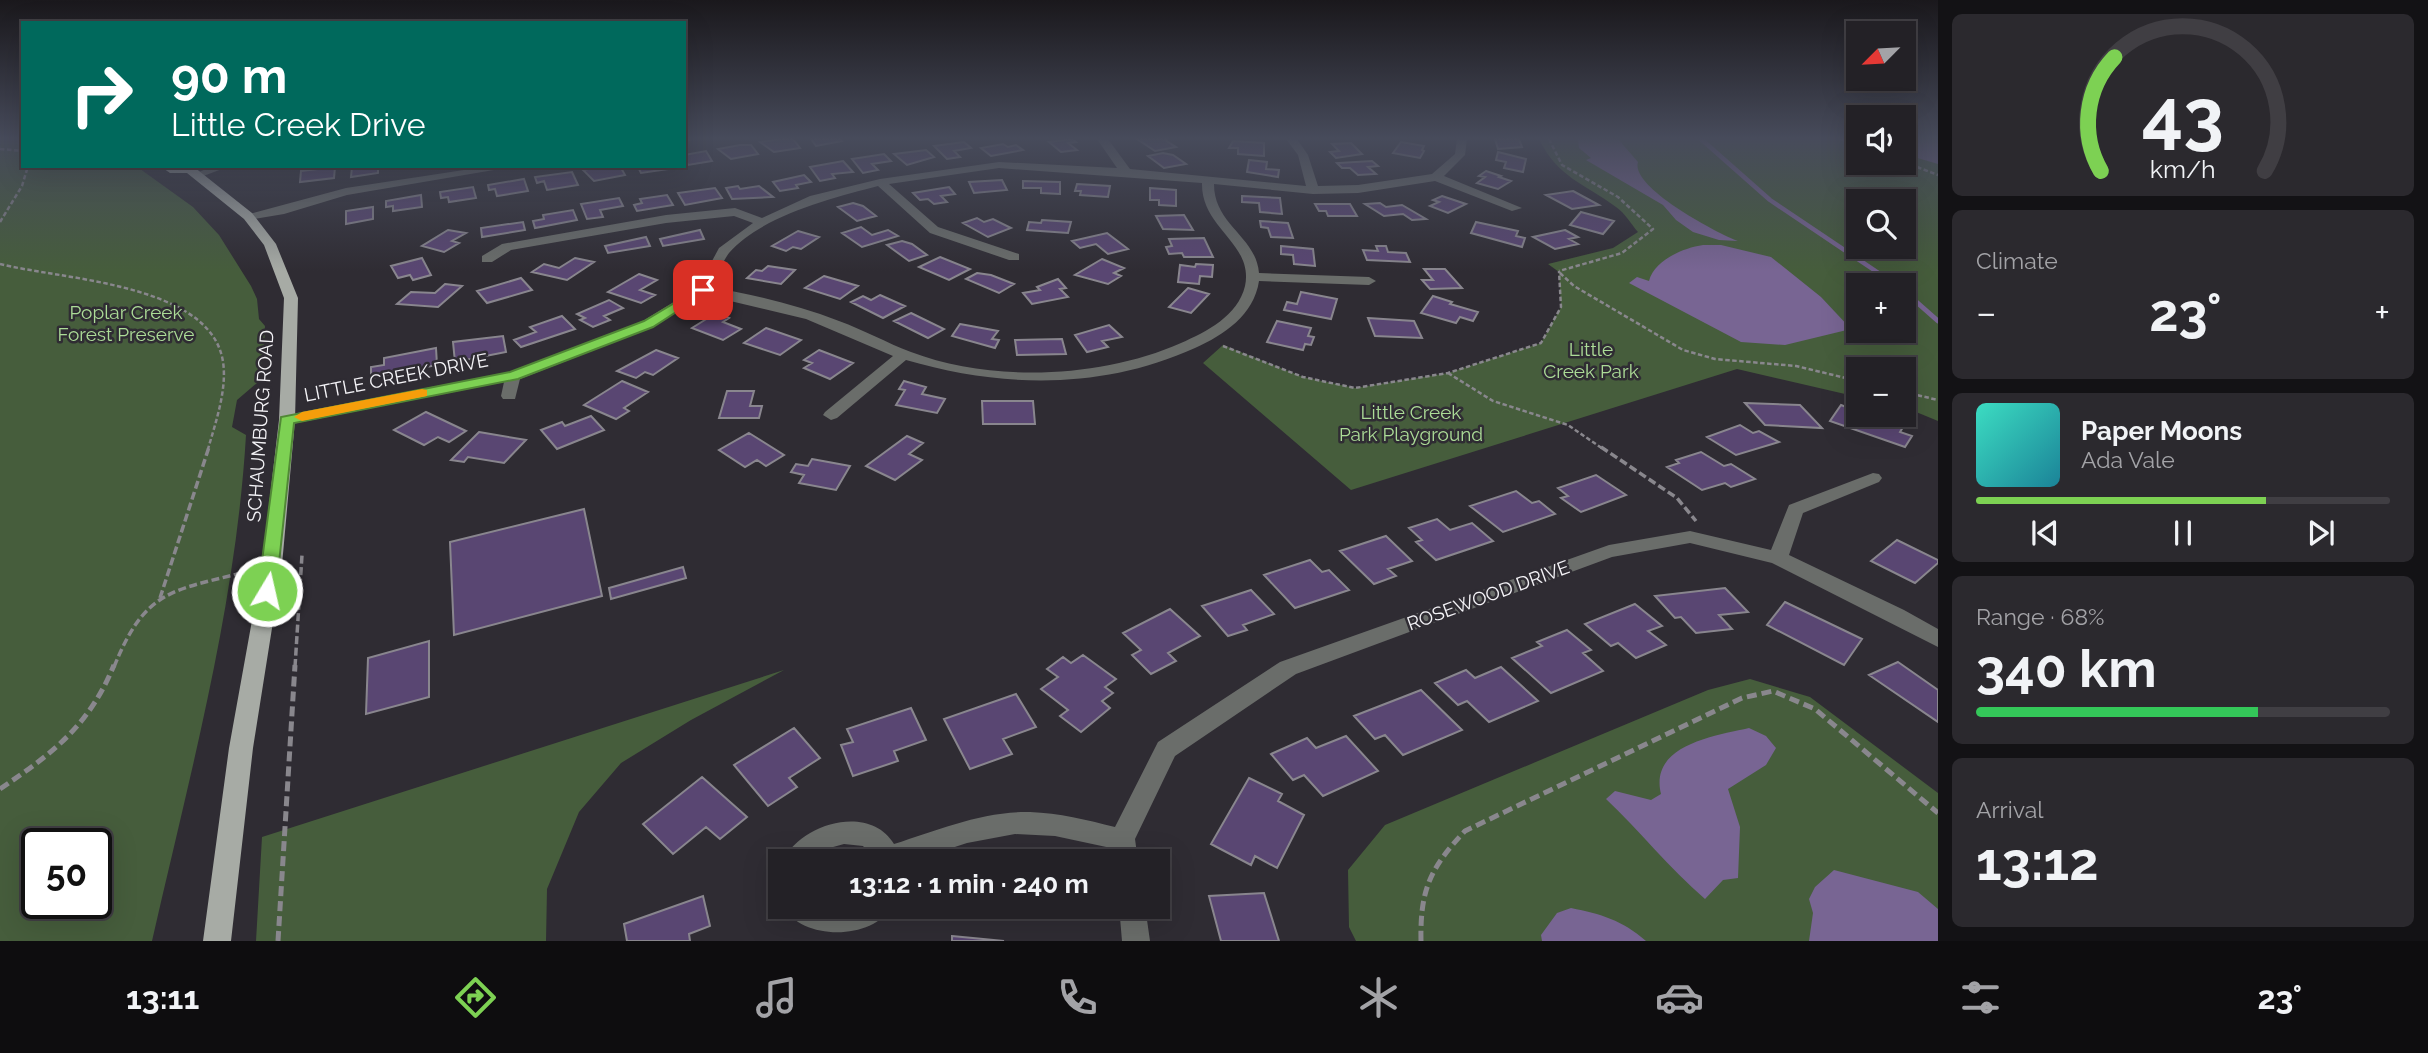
<!DOCTYPE html>
<html lang="en">
<head>
<meta charset="utf-8">
<style>
  :root { --surface:#232126; --page:#2b292e; --text:#f1f3f6; --muted:#a3a3a7; --line:#403e43; --accent:#7dd153 }
  body { margin:0; font-family:Raleway,sans-serif; background:var(--page); color:var(--text); height:100vh; display:flex; flex-direction:column; font-size:26px; white-space:nowrap }
  * { box-sizing:border-box; margin:0 }
  p { font-size:23px; color:var(--muted) }
  .icon { flex:none; width:38px; height:38px; fill:none; stroke:currentColor; stroke-width:2; stroke-linecap:round; stroke-linejoin:round }
  .map { position:relative; flex:1; overflow:hidden }
  .side { display:flex; flex-direction:column; gap:14px; padding:14px; background:#131215; width:490px }
  .side>* { flex:none }
  .banner { position:absolute; left:21px; top:21px; width:665px; height:147px; border-radius:0px; box-shadow:0 7px 28px #0002,0 0 0 2px var(--line); background:#00695c; color:#fff; overflow:hidden }
  .needle { width:46px; rotate:246deg }
  .controls { position:absolute; left:1846px; top:21px; display:grid; gap:14px }
  .controls a { display:grid; place-items:center; width:70px; height:70px; border-radius:0px; background:var(--surface); box-shadow:0 7px 28px #0002,0 0 0 2px var(--line); font-size:35px }
  .speed { position:absolute; left:21px; top:828px; display:flex; gap:14px; font-size:35px; font-weight:700; text-align:center }
  .speed>* { display:grid; place-content:center; width:91px; height:91px; border-radius:50%; background:var(--surface); box-shadow:0 7px 28px #0002,0 0 0 2px var(--line); line-height:1 }
  .speed .limit { border:4px solid #111; border-radius:10px; background:#fff; color:#111 }
  .pin { position:absolute; display:grid; place-items:center; width:60px; height:60px; color:#fff; margin:-30px; border-radius:14px; box-shadow:0 4px 10px #0006 }
  .me { position:absolute; width:77px; margin:-38px; rotate:9deg; stroke-linejoin:round; filter:drop-shadow(0 0 5px #0008) }
  .turn { display:flex; align-items:center; gap:24px; height:147px; padding:0 35px; font-size:32px }
  .turn .icon { width:91px; height:91px; stroke-width:2.5 }
  .turn b { display:block; font-size:49px; line-height:60px }
  .big { font-size:52px; font-weight:700; line-height:1.1 }
  .side .card { flex:1; display:flex; flex-direction:column; justify-content:center; gap:10px; min-width:0; padding:0 24px; border-radius:10px; background:var(--page) }
  .side .dial { align-items:center; gap:0 }
  .dial svg { height:182px; overflow:visible; fill:none; stroke:var(--line); stroke-width:7; stroke-linecap:round; text-anchor:middle }
  .dial text { fill:var(--text); stroke:none }
  .song { display:flex; align-items:center; gap:21px }
  .cover { width:84px; height:84px; border-radius:10px; background:linear-gradient(135deg,hsl(170 70% 55%),hsl(190 70% 35%)) }
  .played { height:7px; border-radius:4px; background:linear-gradient(90deg,var(--accent) 70%,var(--line) 70%) }
  .keys { display:flex; justify-content:space-around; direction:ltr }
  .heat { display:flex; justify-content:space-between; align-items:center; font-size:38px; direction:ltr }
  .charge { height:10px; border-radius:5px; background:linear-gradient(90deg,#34c759 68%,var(--line) 0) }
  .trip { position:absolute; left:768px; top:849px; width:402px; height:70px; border-radius:0px; background:var(--surface); box-shadow:0 7px 28px #0002,0 0 0 2px var(--line); font-weight:700; line-height:70px; text-align:center }
  .tab-bar { display:flex; height:112px; justify-content:space-around; align-items:center; background:#0e0d0f; color:var(--muted) }
  .tab-bar .icon { width:49px; height:49px }
  .tab-bar .on { color:var(--accent) }
  .tab-bar b { font-size:32px; color:var(--text) }
  main { display:flex; flex:1; min-height:0 }
  .map>svg:first-child { display:block }
</style>
</head>
<body>
<main>
<div class="map">
<svg width="1938" height="941" viewBox="0 0 1938 941">
  <rect width="100%" height="100%" fill="#2f2c33"/>
  <path fill="#465d3c" fill-rule="evenodd" d="M0,139H23V166H136L193,207L219,235L251,286L257,299L259,319L265,326L264,352L257,383L237,400L232,427L246,435C236,606 190,774 152,941H0ZM37,844H96V903H37Z
    M1539,139H1858V163H1904V139H1938V421L1904,407V369H1858V397L1737,369L1351,490L1203,363L1223,345L1303,377L1355,388L1448,373L1541,343L1561,307L1559,272L1548,264L1613,248L1638,232C1631,224 1625,213 1616,207C1584,183 1558,178 1539,139ZM1858,201H1904V247H1858ZM1858,285H1904V331H1858Z
    M784,670L691,720L621,763L579,812L547,889L546,941H256L262,837Z
    M1750,679L1810,697L1938,793V941H1356L1349,927L1348,870L1385,825L1708,690Z"/>
  <path fill="#786593" d="M1578,139H1618L1638,162C1630,187 1717,233 1738,241L1719,240L1693,232L1676,220L1663,205L1586,160L1591,158L1579,148Z
    M1904,139H1938V164L1904,154Z
    M1703,245H1721L1771,257L1821,297L1851,329L1785,345L1741,342L1629,283L1637,277L1649,281C1654,261 1682,248 1703,245Z
    M1749,728L1766,736L1776,748L1766,765L1728,789L1740,827L1738,878L1723,880L1705,899C1669,868 1640,831 1606,799L1615,791L1651,800L1661,794C1649,745 1714,736 1749,728Z
    M1834,870L1918,892L1938,909V941H1809L1813,913L1809,899L1815,887Z
    M1571,908C1601,914 1622,920 1646,941H1542L1541,935L1557,913Z"/>
  <g fill="none" stroke-linecap="round" stroke-linejoin="round">
    <path stroke="#786593" stroke-width="4.5" d="M1701,139L1770,200L1883,276"/>
    <path stroke="#786593" stroke-width="5" d="M1881,275L1896,285
      M1904,291L1938,321"/>
  </g>
  <path fill="#594672" stroke="#89868e" stroke-width="2" d="M780,139H793L800,148L774,152L760,142Z
    M811,139H841L842,141L816,146Z
    M1072,139L1076,142L1068,143L1077,150L1061,152L1049,142Z
    M1137,139H1168L1165,140L1176,147L1155,151Z
    M1495,139H1519L1522,147L1498,149Z
    M1233,141L1264,143V156L1238,154V148H1229Z
    M964,142L971,148L954,151L960,157L947,159L934,146Z
    M1401,142L1424,146L1422,150L1424,151L1420,158L1393,153Z
    M1351,143L1362,154L1336,158L1330,152L1339,151L1332,144Z
    M1003,144L1008,147L1016,145L1023,150L991,156L981,148Z
    M740,145H751L758,154L731,159L718,149Z
    M926,150L934,157L907,165L894,154Z
    M706,151L712,161L688,165L684,157V155Z
    M1498,152L1526,159L1523,172L1504,168L1506,162L1496,160Z
    M1163,153L1173,155L1186,164L1164,168L1148,156Z
    M884,154L891,161L872,164L878,170L863,173L852,159Z
    M1249,160L1267,162L1266,169L1279,170L1278,177L1247,172Z
    M843,161L853,172L832,174L835,178L820,181L810,167Z
    M1372,161L1378,166L1368,167L1376,174L1358,175L1350,168H1342L1337,163Z
    M378,166V173L351,177L352,167Z
    M605,166H620L625,175L594,181L583,170Z
    M631,166H668L669,169L641,173L638,167Z
    M335,167L334,178L300,182L301,171Z
    M1486,171L1501,176L1499,177L1511,181L1498,189L1477,183L1485,177L1479,176Z
    M572,172L578,185L547,190L544,181L537,183L535,177Z
    M804,175L811,182L796,185L798,188L780,191L773,182Z
    M524,179L528,191L497,196L495,189L489,190L488,185Z
    M1002,180L1007,190L974,193L969,182Z
    M1023,181L1060,182V194L1041,193V188H1023Z
    M1077,184L1110,186L1108,197L1080,195L1081,191H1075Z
    M738,186L740,189L759,186L773,197L732,199L726,188Z
    M473,187L476,198L449,202L448,197L441,198L440,192Z
    M949,187L955,194L941,196L947,202L934,204L928,199L920,200L913,193Z
    M715,188L722,198L685,205L678,193Z
    M1150,188L1176,190V206L1159,205V200H1150Z
    M1573,191L1599,205L1572,209L1546,195Z
    M421,195L422,207L393,211V206L386,207V201Z
    M667,195L673,205L637,211L634,205L642,203L640,199Z
    M1242,196L1280,198L1282,214L1260,212L1259,203L1242,202Z
    M1442,196L1466,204L1448,213L1430,206L1439,202L1433,200Z
    M619,198L623,206L600,210L603,217L587,219L581,204Z
    M853,203L863,206L876,216L857,221L838,207Z
    M1380,203L1386,207L1402,205L1426,219L1412,220L1403,214L1384,216L1365,204Z
    M1315,204H1350L1357,216H1328L1326,211H1319Z
    M373,207V219L346,224V211Z
    M573,210L577,220L535,228L533,221L544,219L543,215Z
    M1581,212L1614,221L1603,234L1570,225Z
    M1184,215L1193,230L1163,229L1156,216Z
    M977,218L984,222L993,219L1011,228L988,237L963,223Z
    M1042,220L1071,222L1068,233L1027,230L1029,222L1041,223Z
    M1260,221L1288,223L1293,238L1271,237L1268,228L1261,227Z
    M523,222L525,230L482,237L481,228Z
    M1476,222L1518,231L1516,236L1525,238L1522,247L1471,233Z
    M861,227L872,235L888,230L898,236L862,247L842,233Z
    M448,230L466,233L452,241L459,243L444,252L422,246Z
    M700,230L704,239L663,246L660,239Z
    M1565,230L1578,237L1569,239L1578,244L1555,249L1533,237Z
    M798,231L819,237L801,249L793,247L786,251L772,246Z
    M1107,233L1128,249L1108,254L1096,244L1080,248L1072,241Z
    M646,237L650,246L608,253L605,246Z
    M1204,238L1213,257H1184L1182,253L1169,254L1166,247L1172,246L1169,239Z
    M902,241L912,244L927,255L909,261L887,245Z
    M1281,246L1313,249L1315,266L1294,264L1293,255L1281,254Z
    M1376,246H1386L1388,252L1406,253L1410,262L1367,260L1363,250L1378,251Z
    M940,257L970,269L949,280L919,267Z
    M422,258L431,275L413,280L410,275L398,278L391,266Z
    M575,258L594,262L567,280L532,272L544,264L559,268Z
    M1102,259L1124,268L1114,273L1121,276L1108,284L1075,275Z
    M1196,264L1213,265L1212,277L1200,276L1199,284L1178,282L1180,265L1195,267Z
    M768,266L795,270L781,284L747,278L756,270L762,271Z
    M1424,269H1445L1462,288L1430,289L1422,280H1433Z
    M977,273L991,275L1014,284L999,293L966,279Z
    M639,274L657,280L640,290L655,295L641,303L608,292Z
    M824,276L858,286L840,299L805,288Z
    M521,278L532,290L487,303L477,291Z
    M1058,279L1066,288L1060,289L1068,297L1032,304L1023,293L1040,290L1037,287Z
    M445,284L462,286L438,307L397,304L411,292L435,293Z
    M1188,288L1209,294L1191,313L1169,307Z
    M1301,292L1337,299L1331,319L1284,310L1287,302L1297,304Z
    M880,295L905,306L883,318L851,302L863,296L871,300Z
    M1433,296L1452,302L1450,304L1478,312L1473,321L1460,317L1456,323L1421,313Z
    M609,300L623,308L604,316L610,320L593,327L580,320L585,318L577,314Z
    M716,313L729,318L723,322L741,329L723,340L692,328Z
    M911,313L944,329L928,338L894,321Z
    M562,316L575,329L521,347L514,340L536,332L530,327Z
    M1368,318L1414,321L1422,338L1375,336Z
    M1277,321L1311,328L1308,336L1314,337L1311,345L1305,344L1303,350L1267,342Z
    M960,324L998,331L992,339L999,340L995,348L952,336Z
    M1109,325L1122,337L1102,341L1108,347L1087,352L1075,335Z
    M766,328L801,340L780,355L744,343Z
    M503,336L506,352L455,362L453,342Z
    M1062,339L1066,354L1017,355L1015,340Z
    M436,348L437,365L371,378V367L384,365V358Z
    M656,350L678,358L653,375L645,372L636,378L617,371Z
    M819,350L853,363L830,379L804,368L812,363L804,360Z
    M622,381L648,392L624,408L629,411L616,419L584,405Z
    M904,381L926,387L922,394L945,399L937,413L896,405L905,390L899,389Z
    M727,391H754L750,406H762L759,418H719Z
    M982,401H1033L1035,424H983Z
    M1745,403L1800,405L1822,428L1765,425Z
    M1841,405L1854,410L1858,407V415H1879L1905,424L1900,432L1912,436L1905,447L1830,421Z
    M426,412L466,431L449,442L438,437L424,445L394,430Z
    M591,416L604,430L557,449L541,430L562,422L565,426Z
    M1740,425L1753,433L1759,431L1779,442L1736,455L1707,437Z
    M479,432L526,440L504,463L468,457L464,462L451,460Z
    M749,433L784,455L766,466L757,460L745,467L719,450Z
    M907,436L923,443L909,454L922,460L895,480L866,466Z
    M1701,452L1724,466L1731,464L1755,479L1731,487L1725,483L1702,490L1667,467L1679,463L1676,460Z
    M812,459L850,466L836,490L799,483L804,475L791,472L796,464L808,466Z
    M1596,475L1626,495L1581,512L1561,498L1568,496L1558,488Z
    M1516,491L1532,503L1539,501L1555,514L1503,532L1470,506Z
    M584,509L602,596L454,635L450,542Z
    M1437,519L1450,530L1472,523L1493,541L1436,560L1416,542L1422,540L1409,528Z
    M1386,536L1412,561L1388,569L1396,576L1374,584L1340,551Z
    M1897,540L1938,560V563L1915,583L1871,561Z
    M1310,560L1322,572L1329,570L1349,590L1295,608L1264,575Z
    M683,567L686,578L611,599L609,588Z
    M1725,588L1748,612L1719,615L1732,629L1696,633L1681,617L1675,618L1655,596Z
    M1251,590L1274,614L1243,625L1247,630L1228,636L1202,606Z
    M1785,602L1862,639L1844,665L1767,625Z
    M1635,604L1662,626L1648,631L1666,645L1636,658L1618,643L1611,646L1585,624Z
    M1170,609L1200,636L1168,653L1176,661L1151,674L1132,655L1141,650L1123,633Z
    M1567,630L1591,650L1583,653L1603,671L1551,693L1512,658L1542,646L1537,642Z
    M429,641V697L366,714L368,658Z
    M1083,655L1116,679L1105,687L1113,693L1102,701L1110,708L1081,732L1060,716L1068,710L1041,689L1058,677L1047,669L1063,657L1071,663Z
    M1898,662L1938,690V722L1869,675Z
    M1501,667L1538,701L1489,722L1467,701L1458,705L1435,683L1466,670L1475,678Z
    M1421,690L1462,730L1403,755L1385,735L1375,739L1354,716Z
    M1016,694L1036,727L1003,739L1012,754L970,769L944,719Z
    M911,708L926,740L894,751L898,761L853,776L841,745L853,742L847,729Z
    M794,728L820,758L789,778L797,787L768,806L734,765Z
    M1346,736L1378,771L1323,796L1304,775L1293,780L1271,754L1307,738L1316,748Z
    M702,777L747,817L720,839L706,827L673,854L643,824Z
    M1249,778L1282,794L1278,801L1304,815L1277,868L1255,856L1251,865L1211,844Z
    M1264,893L1279,941H1221L1209,896Z
    M703,896L710,926L689,934L690,941H627L624,924Z
    M952,936L1004,941H952Z"/>
  <g fill="none" stroke-linecap="round" stroke-linejoin="round">
    <path stroke="#89878d" stroke-width="2.5" stroke-dasharray="4.5 2.5" stroke-linecap="butt" d="M1549,139L1562,165L1618,197L1653,229L1622,253L1559,271
      M1840,139L1858,144
      M0,149L23,151
      M1904,162L1938,175
      M0,222L22,186L28,166
      M0,264C59,279 200,283 221,353C230,382 216,421 208,449
      M1560,273L1574,286L1683,350L1715,359L1796,366L1858,381
      M1223,346L1303,377L1355,388L1448,373L1541,343L1561,307L1559,271
      M1448,373L1493,401L1568,425L1603,449
      M1904,392L1938,400"/>
    <path stroke="#89878d" stroke-width="3.5" stroke-dasharray="8 3.5" stroke-linecap="butt" d="M1601,447L1677,498L1696,521
      M160,598L209,447
      M114,667C146,587 174,591 249,571
      M295,667L302,555"/>
    <path stroke="#89878d" stroke-width="5" stroke-dasharray="10 5" stroke-linecap="butt" d="M0,789C53,753 89,726 114,665
      M278,941L295,665
      M1421,941C1420,890 1430,868 1465,831L1742,698L1773,691L1815,709L1938,813"/>
    <path fill="#6a6d6a" fill-rule="evenodd" d="M684,139H694L684,143Z
      M1097,139H1108L1130,169L1306,186L1298,155L1286,139H1297L1308,155L1318,186L1358,185L1432,174L1455,154L1457,139H1467L1465,155L1444,176L1522,208L1512,211L1435,181L1358,193L1313,194L1214,184C1214,225 1256,236 1259,273L1369,277L1376,281L1369,285L1259,281C1254,315 1224,335 1195,348C1102,390 1002,388 906,360L837,418L831,420L823,415L825,412L893,356L806,319L705,295L653,327L520,379L515,399H503L501,396L504,382L287,425L279,420L287,415L509,372L571,351L643,321L698,287L719,248L753,223L734,216L666,223L511,250L492,262H482V256L502,244L666,215L735,208L762,218L810,196L880,179L999,162L1117,168ZM999,168L1202,183C1201,229 1254,243 1245,286C1238,316 1206,332 1181,343C1102,378 992,383 911,352C887,343 864,330 839,321C798,305 755,295 711,287C717,277 722,262 729,253C761,216 832,198 878,186L930,233L1009,260H1019V254L938,227L889,184Z
      M213,166H230L198,178L192,175Z
      M490,166H518L347,195L284,214L248,220L242,216L346,188Z
      M1873,473L1879,474L1882,478L1879,482L1803,513L1789,555L1904,610L1938,629V647L1772,563L1690,543L1612,557L1296,674L1175,756L1135,839L1138,861H1112L1111,848L1055,836L1015,834L967,843L912,861H876L863,846L844,844L826,849L812,861H783C800,824 869,803 894,844C938,830 983,811 1030,812C1059,813 1087,820 1115,827L1158,742L1280,662L1609,545L1690,531L1771,550L1789,505Z
      M783,906H814L825,912L837,913L858,906H892C873,941 801,941 783,906Z
      M1119,906H1145L1150,941H1122Z"/>
    <path fill="#a7aba5" fill-rule="evenodd" d="M160,166L194,167L252,213L276,244L298,298L295,420L282,565L253,748L231,941H203L229,748L262,565L279,420L284,298L264,245L244,219L187,173H170Z"/>
  </g>
  <linearGradient id="sky" x2="0" y2="1"><stop stop-color="#1a181c"/><stop offset="0.51" stop-color="#474b5b"/><stop offset="1" stop-color="#474b5b" stop-opacity="0"/></linearGradient>
  <rect width="1938" height="271" fill="url(#sky)"/>
  <path fill="#7dd153" stroke="#518836" stroke-width="2" d="M703,286L709,290L707,292L653,327L518,379L294,423L276,591L267,598L261,596L258,591L281,417L510,372L644,321Z"/>
  <path fill="#f59e0b" d="M422,389L427,390V396L302,421L294,417L302,412Z"/>
  <g text-anchor="middle" stroke-width="5" stroke-linejoin="round" paint-order="stroke">
    <g font-size="19" fill="#acdc97" stroke="#2f2c33">
      <text x="126" y="319">Poplar Creek<tspan x="126" dy="22">Forest Preserve</tspan></text>
      <text x="1591" y="356">Little<tspan x="1591" dy="22">Creek Park</tspan></text>
      <text x="1411" y="419">Little Creek<tspan x="1411" dy="22">Park Playground</tspan></text>
    </g>
    <g font-size="19" fill="#f4f3f7" stroke="#2f2c33">
      <text transform="translate(396 377) rotate(-11)" y="7">LITTLE CREEK DRIVE</text>
      <text transform="translate(260 426) rotate(-86)" y="7">SCHAUMBURG ROAD</text>
      <text transform="translate(1488 595) rotate(-20)" y="7">ROSEWOOD DRIVE</text>
    </g>
  </g>
</svg>
<div class="controls">
<a><svg class="needle" viewBox="-14 -14 28 28"><path d="M0-13l5 13h-10z" fill="#e53935"/><path d="M0 13l5-13h-10z" fill="#a3a3a7"/></svg></a>
<a><svg class="icon" aria-label="sound" viewBox="0 0 24 24"><path d="M4 9h4l5-4v14l-5-4H4zM17 9q2 3 0 6"/></svg></a>
<a><svg class="icon" aria-label="search" viewBox="0 0 24 24"><circle cx="10" cy="10" r="6"/><path d="M15 15l6 6"/></svg></a>
<a>+</a>
<a>−</a>
</div>
<div class="speed"><div class="limit">50</div></div>
<div class="pin" style="left:703px;top:290px;background:#d93025"><svg class="icon" aria-label="arrive" viewBox="0 0 24 24"><path d="M6 21V4h12l-3 4 3 4H6"/></svg></div>
<svg class="me" style="left:267px;top:591px" viewBox="-20 -20 40 40"><circle r="17" fill="#7dd153" stroke="#fff" stroke-width="3"/><path d="M0-11L8 9 0 5-8 9z" fill="#fff"/></svg>
<div class="trip">13:12 · 1 min · 240 m</div>
<div class="banner">
<div class="turn"><svg class="icon" aria-label="right" viewBox="0 0 24 24"><path d="M7 20v-9h11M14 6l5 5-5 5"/></svg><div><b>90 m</b>Little Creek Drive</div></div>
</div>
</div>
<section class="side">
<div class="card dial"><svg viewBox="0 0 100 80">
<path d="M14 69A42 42 0 1 1 86 69"/>
<path d="M14 69A42 42 0 0 1 20 19" stroke="#7dd153"/>
<text x="50" y="56" font-size="32" font-weight="700">43</text>
<text x="50" y="72" font-size="11">km/h</text>
</svg></div>
<div class="card"><p>Climate</p>
<div class="heat"><a>−</a><b class="big">23°</b><a>+</a></div>
</div>
<div class="card">
<div class="song"><i class="cover"></i><div><b>Paper Moons</b><p>Ada Vale</p></div></div>
<div class="played"></div>
<div class="keys"><svg class="icon" aria-label="previous" viewBox="0 0 24 24"><path d="M18 5L8 12l10 7zM5 5v14"/></svg><svg class="icon" aria-label="pause" viewBox="0 0 24 24"><path d="M8 5v14M16 5v14"/></svg><svg class="icon" aria-label="next" viewBox="0 0 24 24"><path d="M6 5l10 7-10 7zM19 5v14"/></svg></div>
</div>
<div class="card"><p>Range · 68%</p><b class="big">340 km</b><div class="charge"></div></div>
<div class="card"><p>Arrival</p><b class="big">13:12</b></div>
</section>
</main>
<nav class="tab-bar">
<b>13:11</b>
<svg class="icon on" aria-label="directions" viewBox="0 0 24 24"><path d="M12 3l9 9-9 9-9-9zM9 14v-3h6M13 9l2 2-2 2"/></svg>
<svg class="icon" aria-label="music" viewBox="0 0 24 24"><path d="M9 18V5l10-2v13"/><circle cx="6" cy="18" r="3"/><circle cx="16" cy="16" r="3"/></svg>
<svg class="icon" aria-label="phone" viewBox="0 0 24 24"><path d="M5 4h4l2 5-3 2q2 4 5 5l2-3 5 2v4C11 20 4 13 5 4z"/></svg>
<svg class="icon" aria-label="climate" viewBox="0 0 24 24"><path d="M12 3v18M4 7l16 10M4 17L20 7"/></svg>
<svg class="icon" aria-label="car" viewBox="0 0 24 24"><path d="M5 17H2v-5l4-1 3-4h7l3 4 3 1v5h-3M9 17h6M6 11h13"/><circle cx="7" cy="17" r="2"/><circle cx="17" cy="17" r="2"/></svg>
<svg class="icon" aria-label="filters" viewBox="0 0 24 24"><path d="M4 7h16M4 17h16"/><circle cx="9" cy="7" r="2"/><circle cx="15" cy="17" r="2"/></svg>
<b>23°</b>
</nav>
</body>
</html>
